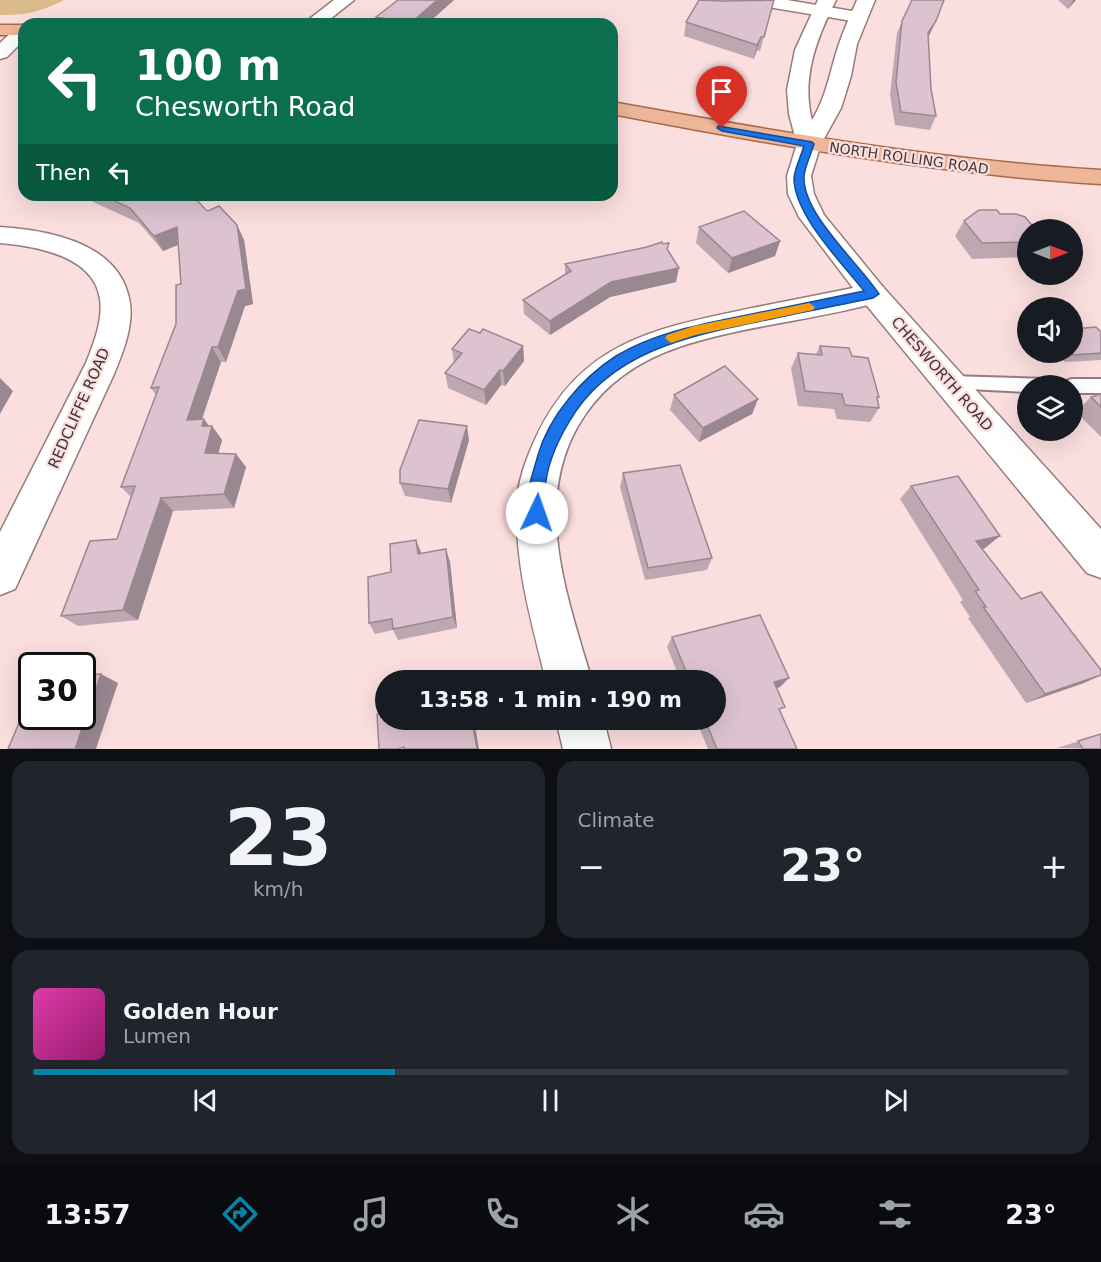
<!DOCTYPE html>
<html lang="en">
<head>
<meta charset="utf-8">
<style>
  :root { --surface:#171b24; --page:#20242c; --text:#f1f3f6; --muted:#9ea1a6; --line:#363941; --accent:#0484a8 }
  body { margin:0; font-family:"DejaVu Sans",sans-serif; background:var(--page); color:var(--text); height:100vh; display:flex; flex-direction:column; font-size:22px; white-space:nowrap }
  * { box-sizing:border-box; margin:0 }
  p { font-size:20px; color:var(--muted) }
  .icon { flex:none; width:33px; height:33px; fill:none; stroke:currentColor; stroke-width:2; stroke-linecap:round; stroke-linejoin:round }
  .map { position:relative; height:749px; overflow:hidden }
  .side { display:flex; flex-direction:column; gap:12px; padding:12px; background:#0d0f14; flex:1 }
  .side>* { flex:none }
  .banner { position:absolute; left:18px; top:18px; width:600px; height:183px; border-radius:18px; box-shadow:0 6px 24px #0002; background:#0b6e4f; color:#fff; overflow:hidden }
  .needle { width:39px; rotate:90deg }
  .buttons { position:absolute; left:1017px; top:219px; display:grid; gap:12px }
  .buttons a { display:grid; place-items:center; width:66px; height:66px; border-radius:50%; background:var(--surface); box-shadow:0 6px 24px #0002; font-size:30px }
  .speed { position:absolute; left:18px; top:652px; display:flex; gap:12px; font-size:30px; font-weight:700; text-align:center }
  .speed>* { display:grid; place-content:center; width:78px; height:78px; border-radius:50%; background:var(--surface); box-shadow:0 6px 24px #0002; line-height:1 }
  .speed .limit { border:3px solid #111; border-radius:9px; background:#fff; color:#111 }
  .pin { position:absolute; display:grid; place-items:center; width:51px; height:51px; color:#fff; margin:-62px -26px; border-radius:50% 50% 50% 0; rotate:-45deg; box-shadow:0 0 6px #0007 }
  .pin .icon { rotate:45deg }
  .me { position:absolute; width:66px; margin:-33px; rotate:3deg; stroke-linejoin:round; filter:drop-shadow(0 0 4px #0008) }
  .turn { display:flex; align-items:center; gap:21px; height:126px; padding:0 18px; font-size:27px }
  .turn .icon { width:78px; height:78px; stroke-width:2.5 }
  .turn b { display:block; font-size:42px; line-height:51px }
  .then { display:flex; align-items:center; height:57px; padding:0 18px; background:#0003; gap:12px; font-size:22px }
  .big { font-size:45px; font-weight:600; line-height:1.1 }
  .side .card { flex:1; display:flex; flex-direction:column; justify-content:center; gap:9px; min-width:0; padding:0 21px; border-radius:18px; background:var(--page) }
  .side .dial { align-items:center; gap:0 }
  .dial b { font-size:78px; line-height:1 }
  .song { display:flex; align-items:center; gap:18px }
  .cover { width:72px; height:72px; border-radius:9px; background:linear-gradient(135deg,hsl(320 70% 55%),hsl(320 70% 35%)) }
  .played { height:6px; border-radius:3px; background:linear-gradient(90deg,var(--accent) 35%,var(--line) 35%) }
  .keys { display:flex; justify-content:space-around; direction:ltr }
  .heat { display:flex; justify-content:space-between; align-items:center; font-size:33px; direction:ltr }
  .side .tiles { flex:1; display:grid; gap:12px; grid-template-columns:1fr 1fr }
  .card:last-child { grid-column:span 2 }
  .trip { position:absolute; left:375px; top:670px; width:351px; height:60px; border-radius:30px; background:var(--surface); box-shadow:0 6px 24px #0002; font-weight:600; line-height:60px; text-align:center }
  .tabs { display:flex; height:96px; justify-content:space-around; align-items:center; background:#090b0e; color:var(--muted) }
  .tabs .icon { width:42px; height:42px }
  .tabs .on { color:var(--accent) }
  .tabs b { font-size:27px; color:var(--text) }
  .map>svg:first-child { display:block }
</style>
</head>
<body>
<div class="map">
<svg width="1101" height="749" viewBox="0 0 1101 749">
  <rect width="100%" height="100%" fill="#fbdede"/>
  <path fill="#dabb89" d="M0,0H64C40,12 27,15 0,15Z"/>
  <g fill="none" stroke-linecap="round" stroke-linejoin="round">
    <defs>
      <path id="service" d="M949,376L1048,379L1054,381L1056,386H1028V392L949,388L943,387L941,382L943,377Z
        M1072,379H1101V393H1072V386H1064L1066,381Z"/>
      <path id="minor" d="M334,0H354L324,24H303Z
        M747,0H787L858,12L864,13L867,17L864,21L858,22L750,4Z
        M24,25V40L7,57L0,59V43L18,26Z
        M0,227C47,230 117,242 129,298C135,323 123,352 114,374L15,589L0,595V532L86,363C94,343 103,320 100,299C94,255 34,246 0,243Z
        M873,284L883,287L888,294L883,301C817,320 745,325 679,347C641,360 608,381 585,415C529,497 567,595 592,681H546C532,623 515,567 517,506C517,482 526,459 536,437C582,340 657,328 752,308C793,300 833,292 873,284Z
        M556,720H604L611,749H563Z"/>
      <path id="tertiary" d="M818,0H836C817,37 801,78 812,120C827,96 830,70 839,44C844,29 851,14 857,0H875L857,44L851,76L841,108L821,144L811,176L814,194L824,215L883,287L1101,529V578L1087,573L863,301L799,217L788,194L787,176L797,144L789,114L787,90L795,50Z"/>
      <path id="primary" d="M0,25H24V35H0Z
        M612,102C774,131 936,160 1101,170V184C936,174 774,145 612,114Z"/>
    </defs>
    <use href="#service" stroke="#967c7c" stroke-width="4"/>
    <use href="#minor" stroke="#967c7c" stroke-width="3"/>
    <use href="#tertiary" stroke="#967c7c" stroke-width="3"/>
    <use href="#primary" stroke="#a96949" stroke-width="3"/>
    <use href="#service" fill="#fff" fill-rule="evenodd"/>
    <use href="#minor" fill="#fff" fill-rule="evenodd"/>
    <use href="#tertiary" fill="#fff" fill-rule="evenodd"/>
    <use href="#primary" fill="#edb698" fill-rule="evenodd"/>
  </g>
  <path fill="#bda8b2" d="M454,0L427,24H377L376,17Z
    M774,0L760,51L757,50L754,59L684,36L686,22Z
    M1058,0H1076L1068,9Z
    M902,21L930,34L928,37L931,89L936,116L930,130L895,125L890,95L897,33Z
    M78,195H171L205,209L237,225L244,240L253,304L245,306L226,362H221L202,419H204L209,426H212L222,440L218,453L236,454L246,467L234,508L173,511L138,620L78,626L61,616L117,539L131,497L121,487L156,395L151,388L176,324L181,284L178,245L163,251L139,223Z
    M1000,214L1028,230V257L972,259L955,236L964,221Z
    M699,227L780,241L775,256L728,273L696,243Z
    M668,251L676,282L610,297L550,335L524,314L523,300L565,275V264Z
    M1101,332V360L1065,362L1057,352H1072Z
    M480,333L523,346L524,361L505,386L501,385L486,405L448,388L445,373L454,363L452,349Z
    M820,346L879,397L877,400L879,408L870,422L837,419L834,409L798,406L791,368L798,353L816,354Z
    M1101,394V437L1076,412L1091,397Z
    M674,395L758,399L752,414L699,442L670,410Z
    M469,440L451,503L405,496L400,483Z
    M623,473L712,558L707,570L645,580L620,487Z
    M911,486L985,548L983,549L1021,599L1101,675L1084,683L1026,703L968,618L970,617L960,602L963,600L900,499Z
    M416,540L421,554L450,562L457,628L398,640L393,630L375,634L369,623L391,572Z
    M672,637L780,687L777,688L780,712L797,749H708L696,720H716V681H681L667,647Z
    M1101,734V749L1057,748Z"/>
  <path fill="#9a8891" d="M437,0H454L427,24H411V23Z
    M1073,0H1076L1068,9Z
    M936,21L930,34L922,46L928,33Z
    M761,37L757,50L754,59L757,45Z
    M237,225L244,240L253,304L245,306L226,362L218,347Z
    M177,227L185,242L163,251L154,236Z
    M780,241L775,256L728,273L732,258Z
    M679,268L676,282L610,297L550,335V321L611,282Z
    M523,346L524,361L505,386L503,371Z
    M212,347L221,362L197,434L187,420Z
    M500,370L501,385L486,405L484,390Z
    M0,378L13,391L0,414Z
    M758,399L752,414L699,442L703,428Z
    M204,419L211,429L212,426L222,440L215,466L205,453L202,426Z
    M467,426L469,440L451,503L448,489Z
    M236,454L246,467L234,508L224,494Z
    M161,498L173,511L138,620L123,610Z
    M1000,536L985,548L963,553L976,541Z
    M416,540L421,552L422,566L418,554Z
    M446,549L450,562L457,628L453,617Z
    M101,674L118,683L96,749H75Z
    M1101,675L1084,683L1026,703L1045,694Z
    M789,678L780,687L766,691L774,682Z
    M472,720H474L479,749H477Z"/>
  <path fill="#dcc3cf" stroke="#9a8891" stroke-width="1.5" d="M398,0H437L411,23L376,17Z
    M699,0L724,1L774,0L764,37H761L757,45L686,22Z
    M912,0H944L936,21L928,33L931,89L936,116L901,112L896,82L902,21Z
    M102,195H171L182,199L192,195L205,209L208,211L219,206L237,225L246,289L238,291L218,347H212L187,420L204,419L202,426H212L205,453L236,454L224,494L161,498L123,610L61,616L90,541L117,539L135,486L121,487L159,387L151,388L176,324V285L181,284L177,227L154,236L130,208Z
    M979,210H997L1000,214H1016L1025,217L1036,230H1028V242L982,243L964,221Z
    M744,211L780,241L732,258L699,227Z
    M662,242L663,244L669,243L667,249L679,268L611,282L550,321L523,300L571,271L565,264L647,247Z
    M1096,327L1101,332V353L1072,355L1070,352H1072V329Z
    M469,329L480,333L483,329L523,346L503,371L500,370L484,390L445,373L462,353L452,349Z
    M820,346L849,348L852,356L868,358L879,397H877L879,408L845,405L842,394L805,391L798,353L822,355Z
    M725,366L758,399L703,428L674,395Z
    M1101,394V407L1091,397Z
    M419,420L467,426L448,489L400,483V470Z
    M680,465L712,558L648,568L623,473Z
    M958,476L1000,536L976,541L1021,599L1041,592L1101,670V675L1045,694L983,607H986L975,591L979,590L911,486Z
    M416,540L418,554L446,549L453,617L393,629L392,619L369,623L368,577L391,572L390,544Z
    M760,615L789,678L774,682L785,707L779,709L797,749H717L705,720H716V681H690L672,637Z
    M101,674L75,749H8L32,692V717H82V675Z
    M465,675L466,681H443Z
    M386,712V720H472L477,749H404V747L398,749H379L377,714Z
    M1101,734V749H1083L1078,741Z"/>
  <path fill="#1a73e8" stroke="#114b97" stroke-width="1.5" d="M718,126L812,142L814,144C811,154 805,166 804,176C802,214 859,263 879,294L873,298C835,306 798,313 761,321C688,336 609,352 569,422C557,442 546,467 545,491C544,500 546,509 542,518L537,520L531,518C522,499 533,474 538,455C549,416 582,378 616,356C655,332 703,324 747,315C786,307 825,299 864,291C842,263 794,215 794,178C795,168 801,156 804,146L722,131L717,128Z"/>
  <path fill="#f59e0b" d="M809,303L815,307L813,310L695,335L671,343L665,338L667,335L694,326Z"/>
  <g text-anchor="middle" stroke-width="4.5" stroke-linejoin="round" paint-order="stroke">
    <g font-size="14" fill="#423636" stroke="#fbdede">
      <text transform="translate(909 158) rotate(8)" y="5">NORTH ROLLING ROAD</text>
    </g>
    <g font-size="15" fill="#423636" stroke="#fbdede">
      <text transform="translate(942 374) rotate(49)" y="5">CHESWORTH ROAD</text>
      <text transform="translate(79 408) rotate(-66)" y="5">REDCLIFFE ROAD</text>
    </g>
  </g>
</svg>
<div class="buttons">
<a><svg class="needle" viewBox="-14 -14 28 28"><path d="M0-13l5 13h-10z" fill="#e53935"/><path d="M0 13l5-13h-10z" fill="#9ea1a6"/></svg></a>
<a><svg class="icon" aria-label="sound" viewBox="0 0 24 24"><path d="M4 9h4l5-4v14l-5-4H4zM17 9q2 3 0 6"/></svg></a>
<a><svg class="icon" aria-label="layers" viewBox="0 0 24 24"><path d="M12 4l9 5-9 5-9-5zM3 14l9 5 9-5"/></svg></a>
</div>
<div class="speed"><div class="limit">30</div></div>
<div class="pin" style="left:722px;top:128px;background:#d93025"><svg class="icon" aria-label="arrive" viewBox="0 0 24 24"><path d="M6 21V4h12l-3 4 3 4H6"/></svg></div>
<svg class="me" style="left:537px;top:513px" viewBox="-20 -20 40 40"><circle r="19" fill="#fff"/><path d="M0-13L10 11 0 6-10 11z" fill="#1a73e8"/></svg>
<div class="trip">13:58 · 1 min · 190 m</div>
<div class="banner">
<div class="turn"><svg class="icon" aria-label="left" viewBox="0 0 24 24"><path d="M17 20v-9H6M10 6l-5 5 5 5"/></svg><div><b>100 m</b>Chesworth Road</div></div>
<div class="then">Then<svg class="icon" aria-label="left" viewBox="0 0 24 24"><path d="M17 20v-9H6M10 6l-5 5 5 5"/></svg></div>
</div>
</div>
<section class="side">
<div class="tiles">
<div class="card dial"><b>23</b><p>km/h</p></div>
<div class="card"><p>Climate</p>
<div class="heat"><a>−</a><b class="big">23°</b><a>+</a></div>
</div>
<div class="card">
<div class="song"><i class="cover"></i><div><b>Golden Hour</b><p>Lumen</p></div></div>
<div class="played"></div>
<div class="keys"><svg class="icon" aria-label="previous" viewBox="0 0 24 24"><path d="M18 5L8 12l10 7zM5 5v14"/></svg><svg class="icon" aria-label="pause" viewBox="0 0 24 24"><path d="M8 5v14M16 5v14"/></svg><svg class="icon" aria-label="next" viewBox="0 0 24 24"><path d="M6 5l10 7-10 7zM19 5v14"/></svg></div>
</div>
</div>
</section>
<nav class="tabs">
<b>13:57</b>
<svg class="icon on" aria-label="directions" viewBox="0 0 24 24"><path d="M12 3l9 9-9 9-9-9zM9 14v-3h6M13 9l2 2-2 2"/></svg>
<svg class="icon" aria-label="music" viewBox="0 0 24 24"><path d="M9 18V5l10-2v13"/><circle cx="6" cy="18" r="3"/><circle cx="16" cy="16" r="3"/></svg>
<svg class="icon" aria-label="phone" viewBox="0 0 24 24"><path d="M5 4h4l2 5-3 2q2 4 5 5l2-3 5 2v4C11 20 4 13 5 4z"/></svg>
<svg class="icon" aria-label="climate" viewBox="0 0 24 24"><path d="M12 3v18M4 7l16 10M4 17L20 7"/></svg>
<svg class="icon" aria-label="car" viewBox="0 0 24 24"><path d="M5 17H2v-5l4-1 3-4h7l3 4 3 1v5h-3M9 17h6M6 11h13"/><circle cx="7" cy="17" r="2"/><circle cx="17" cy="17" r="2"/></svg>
<svg class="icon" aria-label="filters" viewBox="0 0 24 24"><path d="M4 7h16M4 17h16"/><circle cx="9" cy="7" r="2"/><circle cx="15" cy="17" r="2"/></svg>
<b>23°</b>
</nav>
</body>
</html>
